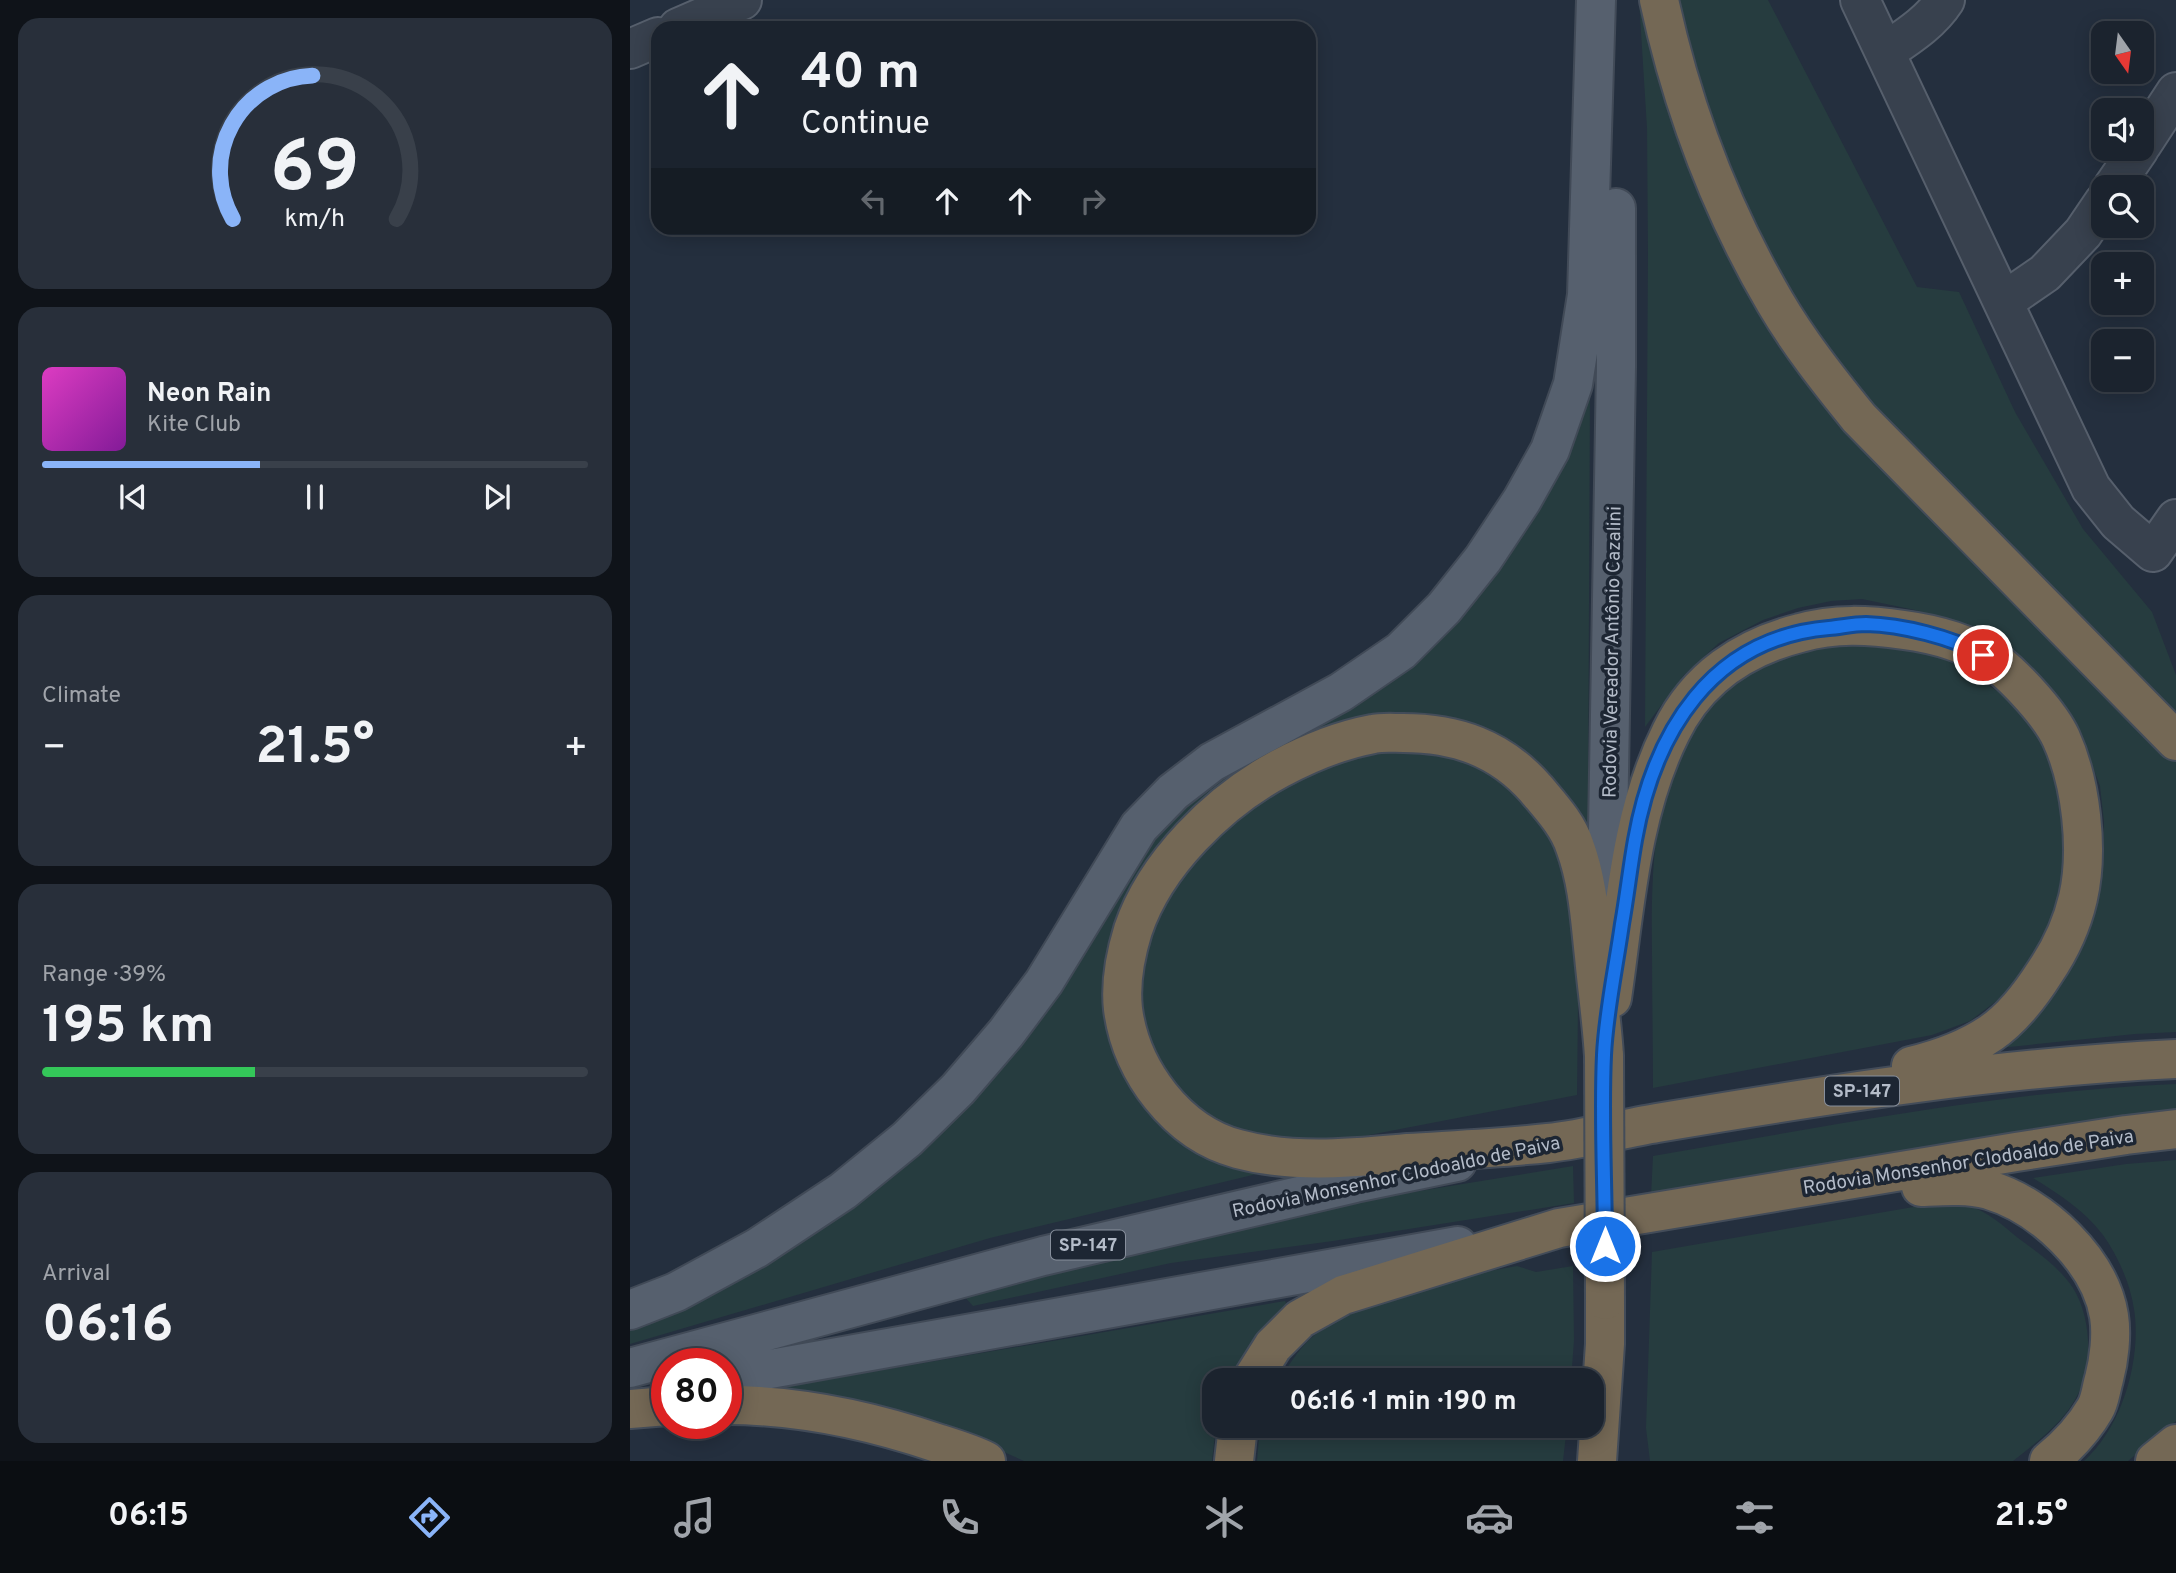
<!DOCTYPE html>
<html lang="en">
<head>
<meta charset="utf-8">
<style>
  :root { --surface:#1b232e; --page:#282f3a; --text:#f1f3f6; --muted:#a0a4aa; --line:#39404a; --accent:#8ab4f8 }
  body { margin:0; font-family:Overpass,sans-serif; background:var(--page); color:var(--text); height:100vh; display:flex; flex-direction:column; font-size:26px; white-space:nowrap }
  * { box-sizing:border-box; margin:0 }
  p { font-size:23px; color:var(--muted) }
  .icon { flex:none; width:38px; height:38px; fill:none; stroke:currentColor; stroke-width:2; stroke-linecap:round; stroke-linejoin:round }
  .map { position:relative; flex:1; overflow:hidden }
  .side { display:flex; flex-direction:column; gap:18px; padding:18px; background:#0f1319; width:630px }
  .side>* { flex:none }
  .guide { position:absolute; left:21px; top:21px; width:665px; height:214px; border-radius:21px; box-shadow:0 4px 18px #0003,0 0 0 2px var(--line); background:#1b232e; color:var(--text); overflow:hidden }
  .needle { width:46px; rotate:166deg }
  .controls { position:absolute; left:1461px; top:21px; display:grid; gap:14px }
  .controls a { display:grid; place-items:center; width:63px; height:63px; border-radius:14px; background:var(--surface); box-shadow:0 4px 18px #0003,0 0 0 2px var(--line); font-size:35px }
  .speed { position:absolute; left:21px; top:1348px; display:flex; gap:14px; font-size:35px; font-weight:700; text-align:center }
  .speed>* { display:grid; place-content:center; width:91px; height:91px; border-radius:50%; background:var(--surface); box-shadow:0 4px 18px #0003,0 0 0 2px var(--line); line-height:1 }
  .speed .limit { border:10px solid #d22; background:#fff; color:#111 }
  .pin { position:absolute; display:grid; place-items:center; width:60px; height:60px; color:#fff; margin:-30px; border:4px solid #fff; border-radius:50%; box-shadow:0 2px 7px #0007 }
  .me { position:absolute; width:77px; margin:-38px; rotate:0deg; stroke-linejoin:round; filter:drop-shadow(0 0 5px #0008) }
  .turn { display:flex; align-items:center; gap:24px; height:147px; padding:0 35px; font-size:32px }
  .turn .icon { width:91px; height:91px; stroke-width:2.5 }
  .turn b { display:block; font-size:49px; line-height:60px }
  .lanes { display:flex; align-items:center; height:66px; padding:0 35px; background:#0003; justify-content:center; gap:35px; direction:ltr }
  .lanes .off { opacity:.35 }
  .big { font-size:52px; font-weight:700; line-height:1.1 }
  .side .card { flex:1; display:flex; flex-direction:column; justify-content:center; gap:10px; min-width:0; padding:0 24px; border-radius:21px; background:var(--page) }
  .side .dial { align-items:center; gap:0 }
  .dial svg { height:182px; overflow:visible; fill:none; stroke:var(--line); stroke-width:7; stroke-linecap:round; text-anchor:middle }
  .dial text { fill:var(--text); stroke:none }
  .song { display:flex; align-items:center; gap:21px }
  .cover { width:84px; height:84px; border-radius:10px; background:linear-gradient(135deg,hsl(310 70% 55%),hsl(290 70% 35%)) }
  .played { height:7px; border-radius:4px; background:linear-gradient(90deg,var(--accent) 40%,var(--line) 40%) }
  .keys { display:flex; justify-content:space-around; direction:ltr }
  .heat { display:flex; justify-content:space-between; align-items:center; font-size:38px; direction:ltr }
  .charge { height:10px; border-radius:5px; background:linear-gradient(90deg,#34c759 39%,var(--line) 0) }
  .trip { position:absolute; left:572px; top:1368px; width:402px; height:70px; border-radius:21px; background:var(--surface); box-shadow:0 4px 18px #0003,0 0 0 2px var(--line); font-weight:700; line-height:70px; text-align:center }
  .dock { display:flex; height:112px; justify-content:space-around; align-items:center; background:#0b0e12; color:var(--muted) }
  .dock .icon { width:49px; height:49px }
  .dock .active { color:var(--accent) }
  .dock b { font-size:32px; color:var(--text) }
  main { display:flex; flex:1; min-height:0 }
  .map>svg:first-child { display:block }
</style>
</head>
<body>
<main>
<section class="side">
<div class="card dial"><svg viewBox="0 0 100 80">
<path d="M14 69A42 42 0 1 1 86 69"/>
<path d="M14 69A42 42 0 0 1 49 6" stroke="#8ab4f8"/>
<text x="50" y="56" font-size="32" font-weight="700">69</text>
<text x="50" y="72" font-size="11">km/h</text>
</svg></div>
<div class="card">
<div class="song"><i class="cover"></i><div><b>Neon Rain</b><p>Kite Club</p></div></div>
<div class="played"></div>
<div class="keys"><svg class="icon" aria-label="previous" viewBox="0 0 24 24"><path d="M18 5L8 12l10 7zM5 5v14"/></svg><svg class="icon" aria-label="pause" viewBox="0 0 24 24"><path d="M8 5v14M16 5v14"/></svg><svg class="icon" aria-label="next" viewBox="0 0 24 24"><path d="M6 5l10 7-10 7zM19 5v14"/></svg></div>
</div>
<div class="card"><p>Climate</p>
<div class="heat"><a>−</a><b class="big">21.5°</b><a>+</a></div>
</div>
<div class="card"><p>Range · 39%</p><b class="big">195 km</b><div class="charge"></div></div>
<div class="card"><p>Arrival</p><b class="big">06:16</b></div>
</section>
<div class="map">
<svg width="1546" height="1461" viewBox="0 0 1546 1461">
  <rect width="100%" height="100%" fill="#242f3e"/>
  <path fill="#263c3f" d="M1009,0H1012L1135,313L1546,757V1032L1505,1034L1369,1048L1463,914L1472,870L1474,822L1470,786L1454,743L1432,706L1338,626L1285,610L1232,599L1201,601L1168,608L1133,620L1089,643L1054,675L1015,727L1018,254L1017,128Z
    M1046,0H1138L1287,287L1329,292L1385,412L1453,529L1522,612L1546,675V718L1244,409L1207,366L1143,262L1115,207L1087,142Z
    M960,384L958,825L937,796L822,719L563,812L483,1040L631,1173L360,1238L0,1344V1327L184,1232L501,871L551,807L577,784L750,686Z
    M1236,639L1319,659L1370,693L1404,727L1423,760L1436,802L1434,877L1424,916L1400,962L1373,996L1340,1021L1302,1035L1023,1088C1023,1044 1022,999 1022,955C1021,859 1021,739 1110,677C1147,651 1192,647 1236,639Z
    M769,748L809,751L872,777L927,839L949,918L947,1095L703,1142H650L582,1122L551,1098L528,1066L507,998L509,963L539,892L597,826L632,799L680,773L723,757Z
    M1546,1084V1113L1021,1196L1023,1156C1196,1127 1370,1091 1546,1084Z
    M1546,1160V1421L1498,1461H1454C1492,1427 1512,1359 1504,1309C1500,1283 1488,1256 1473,1235C1454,1210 1429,1194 1403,1178L1496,1164Z
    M943,1166L944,1203L703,1241L541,1263L343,1306L332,1294L579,1235L771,1194Z
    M1301,1204C1313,1205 1327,1204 1339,1206C1357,1211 1374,1226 1388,1238C1407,1252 1430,1268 1443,1288C1461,1317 1463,1362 1449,1392C1435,1422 1408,1441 1383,1461H1020L1016,1428L1022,1252Z
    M887,1266L906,1272L943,1266L944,1340L941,1381H649C658,1366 668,1350 681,1338C688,1332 696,1328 704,1324C761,1287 821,1278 887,1266Z
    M655,1301L658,1307L623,1342L601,1381H584V1426H586L582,1461H394L338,1436L136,1390Z
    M630,1426H937L933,1461H627Z"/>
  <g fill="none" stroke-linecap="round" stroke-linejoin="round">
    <defs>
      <path id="minor" d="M1230,0L1461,488L1488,522L1523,552L1546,519
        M48,28L112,0
        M0,49L28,37
        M1255,52C1277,37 1300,23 1315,0
        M1512,144L1546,92
        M1483,187L1509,149
        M1373,302L1415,273L1453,233L1474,202"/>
      <path id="major" d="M976,946L986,367V208
        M0,1310L46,1292L127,1248L213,1191L277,1139L328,1089L376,1033L414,982L509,827L543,792L582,762L711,692L771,651L814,608L853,559L892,500L920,450L943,384L957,295L966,0
        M0,1368L413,1256L725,1183L827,1162
        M96,1377L828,1246"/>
      <path id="highway" d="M1029,0C1052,106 1090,208 1145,302C1169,343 1199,381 1229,418L1546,741
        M982,998C995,909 1000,814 1041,732C1067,678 1114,647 1170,633C1205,623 1239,625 1274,630C1305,634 1342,644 1367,663C1387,679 1420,714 1431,738C1451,782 1459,850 1448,898C1442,924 1430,950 1415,972C1401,994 1383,1018 1361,1033C1336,1050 1310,1059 1281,1066
        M974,1056C972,1023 967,989 964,956C960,920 958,882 945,847C938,825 921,807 906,789C870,748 826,733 773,733C763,733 752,732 743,734C711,740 677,754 649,769C588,802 525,864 503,930C495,956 490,982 493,1009C501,1071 547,1133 608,1149C663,1164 721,1158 778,1153C825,1150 872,1148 918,1143C955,1139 991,1129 1027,1123C1199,1094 1372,1067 1546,1059
        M1291,1187C1313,1186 1337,1184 1359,1190C1412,1206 1470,1260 1479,1316C1482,1335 1479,1360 1474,1379C1471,1389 1470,1401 1465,1409C1454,1428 1436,1447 1419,1461
        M621,1381L643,1346L670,1319L713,1295L929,1228L1386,1152L1496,1135L1546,1129
        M96,1405C168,1405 243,1421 310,1444C326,1449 342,1454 356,1461
        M0,1409L37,1406
        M604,1461L608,1426
        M967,1461L975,1344V1300
        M1525,1461L1546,1444"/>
    </defs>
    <use href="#minor" stroke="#565f6c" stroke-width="42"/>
    <use href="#major" stroke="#414a57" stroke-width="42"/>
    <use href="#highway" stroke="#434c59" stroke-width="42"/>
    <use href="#minor" stroke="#38414e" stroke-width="38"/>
    <use href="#major" stroke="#56606e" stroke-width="38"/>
    <use href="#highway" stroke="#746855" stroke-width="38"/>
    <defs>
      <path id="highway-bridge" d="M974,1056L975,1300"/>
    </defs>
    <use href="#highway-bridge" stroke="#434c59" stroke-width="42" stroke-linecap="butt"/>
    <use href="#highway-bridge" stroke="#746855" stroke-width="38"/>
  </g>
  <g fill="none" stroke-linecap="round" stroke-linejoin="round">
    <defs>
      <path id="route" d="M975,1246C975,1183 971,1118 974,1055C976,1012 986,967 992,924C997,896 1000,868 1005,840C1024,733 1081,638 1199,628C1211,627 1223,624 1236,624C1271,625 1322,637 1353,655"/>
    </defs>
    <use href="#route" stroke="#114b97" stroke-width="18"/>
    <use href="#route" stroke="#1a73e8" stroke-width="12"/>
  </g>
  <g text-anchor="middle" stroke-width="7" stroke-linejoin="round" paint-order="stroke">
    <g fill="#1d2633" stroke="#878f9c" stroke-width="2">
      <rect x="1195" y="1076.5" width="74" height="29" rx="5"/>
      <rect x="421" y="1230.5" width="74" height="29" rx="5"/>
    </g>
    <g font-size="18" font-weight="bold" fill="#b4bcc9">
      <text x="1232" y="1097">SP-147</text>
      <text x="458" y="1251">SP-147</text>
    </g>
    <g font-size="19" fill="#b4bcc9" stroke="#1d2633">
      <text transform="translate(981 652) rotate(-89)" y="7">Rodovia Vereador Antônio Cazalini</text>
      <text transform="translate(1338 1161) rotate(-9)" y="7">Rodovia Monsenhor Clodoaldo de Paiva</text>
      <text transform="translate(766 1176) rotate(-12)" y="7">Rodovia Monsenhor Clodoaldo de Paiva</text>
    </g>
  </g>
</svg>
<div class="controls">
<a><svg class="needle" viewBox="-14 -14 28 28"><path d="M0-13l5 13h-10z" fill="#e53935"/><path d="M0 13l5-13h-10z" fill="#a0a4aa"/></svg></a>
<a><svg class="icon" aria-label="sound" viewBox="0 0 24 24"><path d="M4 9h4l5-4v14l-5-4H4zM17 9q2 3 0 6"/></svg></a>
<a><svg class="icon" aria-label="search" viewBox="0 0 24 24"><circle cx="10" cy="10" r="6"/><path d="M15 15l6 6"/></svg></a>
<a>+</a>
<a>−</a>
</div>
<div class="speed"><div class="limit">80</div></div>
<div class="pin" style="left:1353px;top:655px;background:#d93025"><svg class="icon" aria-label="arrive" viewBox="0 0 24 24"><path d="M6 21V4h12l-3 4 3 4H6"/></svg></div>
<svg class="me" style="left:975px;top:1246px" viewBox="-20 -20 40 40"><circle r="17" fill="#1a73e8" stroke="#fff" stroke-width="3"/><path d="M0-11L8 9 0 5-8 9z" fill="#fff"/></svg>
<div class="trip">06:16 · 1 min · 190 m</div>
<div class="guide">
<div class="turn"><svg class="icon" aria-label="ahead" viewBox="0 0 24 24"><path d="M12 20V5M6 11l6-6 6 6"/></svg><div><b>40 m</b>Continue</div></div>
<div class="lanes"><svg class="icon off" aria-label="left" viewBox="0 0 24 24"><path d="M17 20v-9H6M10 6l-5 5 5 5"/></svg><svg class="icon" aria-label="ahead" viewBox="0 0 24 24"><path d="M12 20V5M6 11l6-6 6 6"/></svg><svg class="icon" aria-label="ahead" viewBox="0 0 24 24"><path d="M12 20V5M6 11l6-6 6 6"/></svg><svg class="icon off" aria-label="right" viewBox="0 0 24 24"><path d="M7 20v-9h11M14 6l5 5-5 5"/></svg></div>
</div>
</div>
</main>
<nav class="dock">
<b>06:15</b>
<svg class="icon active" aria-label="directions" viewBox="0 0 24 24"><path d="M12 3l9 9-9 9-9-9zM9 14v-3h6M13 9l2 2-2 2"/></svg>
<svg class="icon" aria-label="music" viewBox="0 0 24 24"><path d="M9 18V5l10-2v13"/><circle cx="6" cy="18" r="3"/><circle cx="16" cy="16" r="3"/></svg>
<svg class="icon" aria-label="phone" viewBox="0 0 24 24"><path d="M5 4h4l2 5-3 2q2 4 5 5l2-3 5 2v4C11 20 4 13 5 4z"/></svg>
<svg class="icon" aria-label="climate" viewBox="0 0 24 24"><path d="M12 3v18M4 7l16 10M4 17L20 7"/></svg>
<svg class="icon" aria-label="car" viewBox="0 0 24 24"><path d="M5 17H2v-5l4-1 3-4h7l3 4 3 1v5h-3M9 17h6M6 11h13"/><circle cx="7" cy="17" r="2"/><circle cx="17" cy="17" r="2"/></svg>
<svg class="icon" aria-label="filters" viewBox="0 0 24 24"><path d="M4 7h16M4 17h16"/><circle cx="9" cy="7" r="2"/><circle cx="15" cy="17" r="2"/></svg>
<b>21.5°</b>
</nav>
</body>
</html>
